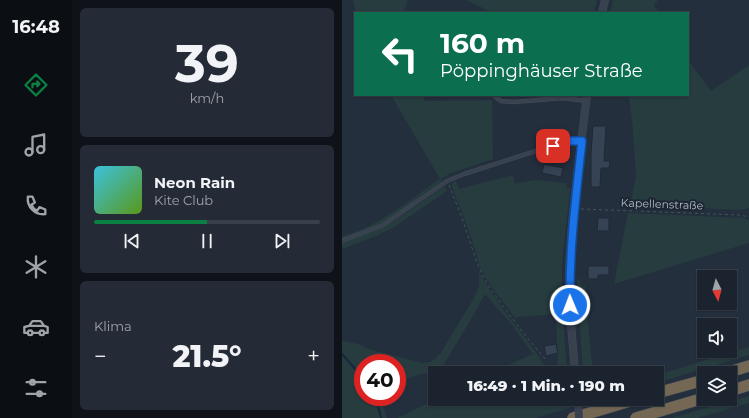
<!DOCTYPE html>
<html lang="de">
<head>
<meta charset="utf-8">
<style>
  :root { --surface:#1b232e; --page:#242b36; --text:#f1f3f6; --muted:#a0a4aa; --line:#39404a; --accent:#0b8043 }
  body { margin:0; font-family:Montserrat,sans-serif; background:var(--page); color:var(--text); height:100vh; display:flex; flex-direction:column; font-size:15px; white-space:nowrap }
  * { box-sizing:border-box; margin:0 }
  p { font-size:13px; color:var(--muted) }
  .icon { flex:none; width:22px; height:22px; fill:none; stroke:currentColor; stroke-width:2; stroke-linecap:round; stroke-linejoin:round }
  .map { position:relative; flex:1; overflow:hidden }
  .drawer { display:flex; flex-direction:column; gap:8px; padding:8px; background:#0f1319; width:270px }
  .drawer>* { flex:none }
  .hud { position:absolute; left:12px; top:12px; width:335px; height:84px; border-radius:0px; box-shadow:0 1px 3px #0004,0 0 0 1px var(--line); background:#0b6e4f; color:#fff; overflow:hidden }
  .needle { width:26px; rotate:174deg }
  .controls { position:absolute; left:355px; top:270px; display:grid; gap:8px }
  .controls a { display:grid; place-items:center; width:40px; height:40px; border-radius:0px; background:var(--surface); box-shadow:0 1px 3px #0004,0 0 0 1px var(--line); font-size:20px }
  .speed { position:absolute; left:12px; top:354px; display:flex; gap:8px; font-size:20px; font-weight:700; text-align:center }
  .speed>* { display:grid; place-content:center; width:52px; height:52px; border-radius:50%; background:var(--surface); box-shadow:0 1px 3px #0004,0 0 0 1px var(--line); line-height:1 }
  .speed .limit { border:6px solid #d22; background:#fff; color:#111 }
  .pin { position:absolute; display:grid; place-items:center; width:34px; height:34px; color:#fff; margin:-17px; border-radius:8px; box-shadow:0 2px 6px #0006 }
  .me { position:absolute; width:44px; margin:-22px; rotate:359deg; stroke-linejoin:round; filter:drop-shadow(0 0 3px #0008) }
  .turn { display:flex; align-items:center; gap:14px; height:84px; padding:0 20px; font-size:18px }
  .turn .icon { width:52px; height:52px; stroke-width:2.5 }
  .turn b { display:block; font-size:28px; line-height:34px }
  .big { font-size:30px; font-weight:800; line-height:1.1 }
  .drawer .card { flex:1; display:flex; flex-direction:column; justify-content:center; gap:6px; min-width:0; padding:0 14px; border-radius:6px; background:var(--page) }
  .drawer .dial { align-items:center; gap:0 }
  .dial b { font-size:52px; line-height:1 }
  .song { display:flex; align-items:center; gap:12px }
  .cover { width:48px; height:48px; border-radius:6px; background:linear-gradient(135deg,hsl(190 70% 55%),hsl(90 70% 35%)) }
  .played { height:4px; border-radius:2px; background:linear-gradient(90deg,var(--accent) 50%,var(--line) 50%) }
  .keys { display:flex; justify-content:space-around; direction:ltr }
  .heat { display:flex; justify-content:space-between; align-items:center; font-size:22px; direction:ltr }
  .trip { position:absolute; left:86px; top:366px; width:236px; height:40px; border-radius:0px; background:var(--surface); box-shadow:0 1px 3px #0004,0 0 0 1px var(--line); font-weight:800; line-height:40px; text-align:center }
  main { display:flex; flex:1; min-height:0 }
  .tabs { display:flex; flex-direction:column; width:72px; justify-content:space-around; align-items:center; background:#0b0e12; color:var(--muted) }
  .tabs .icon { width:28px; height:28px }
  .tabs .active { color:var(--accent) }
  .tabs b { font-size:18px; color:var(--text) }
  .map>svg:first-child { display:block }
</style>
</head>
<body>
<main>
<nav class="tabs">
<b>16:48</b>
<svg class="icon active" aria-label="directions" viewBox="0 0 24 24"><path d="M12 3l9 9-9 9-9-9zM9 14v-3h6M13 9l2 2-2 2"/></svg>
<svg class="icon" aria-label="music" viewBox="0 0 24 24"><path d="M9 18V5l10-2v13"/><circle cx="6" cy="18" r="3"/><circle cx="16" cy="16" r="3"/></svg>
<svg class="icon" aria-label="phone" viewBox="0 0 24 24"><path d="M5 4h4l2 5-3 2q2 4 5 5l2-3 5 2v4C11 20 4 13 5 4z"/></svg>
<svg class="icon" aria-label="climate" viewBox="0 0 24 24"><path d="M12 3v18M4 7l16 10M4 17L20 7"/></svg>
<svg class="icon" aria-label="car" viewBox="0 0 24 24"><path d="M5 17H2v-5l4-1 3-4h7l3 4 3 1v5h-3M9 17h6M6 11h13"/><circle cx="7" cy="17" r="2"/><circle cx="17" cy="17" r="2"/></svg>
<svg class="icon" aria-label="filters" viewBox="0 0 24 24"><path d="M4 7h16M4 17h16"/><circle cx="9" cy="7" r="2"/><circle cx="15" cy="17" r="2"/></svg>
</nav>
<section class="drawer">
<div class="card dial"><b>39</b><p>km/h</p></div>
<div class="card">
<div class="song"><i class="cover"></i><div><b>Neon Rain</b><p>Kite Club</p></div></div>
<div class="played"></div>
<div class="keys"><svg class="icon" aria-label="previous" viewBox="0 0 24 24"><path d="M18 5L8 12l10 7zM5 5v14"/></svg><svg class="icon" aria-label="pause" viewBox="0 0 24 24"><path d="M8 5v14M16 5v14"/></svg><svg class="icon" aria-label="next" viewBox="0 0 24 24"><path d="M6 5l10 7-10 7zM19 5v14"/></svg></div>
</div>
<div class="card"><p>Klima</p>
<div class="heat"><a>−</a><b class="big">21.5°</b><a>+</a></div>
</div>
</section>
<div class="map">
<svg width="407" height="418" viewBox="0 0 407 418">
  <rect width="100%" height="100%" fill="#242f3e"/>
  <path fill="#263c3f" d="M11,0H66L61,13H14Z
    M124,0H255L252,13H151Z
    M271,0H316L312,5L317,13H268Z
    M346,60L369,91L407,65V208L399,210L288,205L294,176L291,130L287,95H346Z
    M49,95H81L83,101L150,100L151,159L107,174L99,179H100L99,182L42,222L0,239V236C37,227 67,200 98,179Z
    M171,175L173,183L194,180L225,183L224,188H228C226,216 221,244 220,271C219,305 223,339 225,373H216L214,314L176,317L174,319L150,288L139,270L129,237L109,184L114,181L117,189Z
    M103,186L105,191L52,227L34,236L0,249V243L37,229L50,222Z
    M286,213L402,218L407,220V243L272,284Z
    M137,271C155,308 187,337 207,373H149L191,354L170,325L143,294L128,321L102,364L95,370L55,381V363H21V397H39L45,418H0V341L17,344L30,350L80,363C89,363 92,360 98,354L129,303L137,287Z
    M235,279H237L240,286L244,285L245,313L251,373H241Z
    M407,347V355L315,383V375Z
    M407,396V403L356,418H329Z
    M95,399H217V402L218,399H227L228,408L193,418H55Z"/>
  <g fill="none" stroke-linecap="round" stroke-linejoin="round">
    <path stroke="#17263c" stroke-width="2" d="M0,354L21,378
      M33,397L39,417"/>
  </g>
  <path fill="#364354" stroke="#1f2835" d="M251,126H264L262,161H268L267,168H259L258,187H249V154Z
    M202,164L221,168L219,177L200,173Z
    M256,218H267V231H255Z
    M246,266H267V275H256V279H246Z
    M214,344L216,353L204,356L202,346Z"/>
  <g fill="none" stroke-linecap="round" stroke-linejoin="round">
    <defs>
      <path id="service" d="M151,95L159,101L172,102L220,98L245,101
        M0,241L41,225L105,181L122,174L225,141H238"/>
      <path id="tertiary" d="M260,13L263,0
        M233,373C231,340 226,306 227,273C229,214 238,154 245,95"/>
      <path id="motorway" d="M384,373L407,366
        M388,391L407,385
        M315,393L362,380
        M231,418L295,399
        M294,418L362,398"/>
    </defs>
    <use href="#service" stroke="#414a57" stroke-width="4.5"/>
    <use href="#tertiary" stroke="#414a57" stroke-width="8"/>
    <use href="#motorway" stroke="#434c59" stroke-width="12"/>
    <path stroke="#3f5557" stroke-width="1" stroke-dasharray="3 3" stroke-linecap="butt" d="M107,185L120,218L134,260L141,276L149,290L179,330L203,359
      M239,209L398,215L407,217"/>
    <use href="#service" stroke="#38414e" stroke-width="3"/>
    <use href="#tertiary" stroke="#38414e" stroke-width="7"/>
    <use href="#motorway" stroke="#746855" stroke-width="11"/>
    <defs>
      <path id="tertiary-bridge" d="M236,399L237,418"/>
    </defs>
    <use href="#tertiary-bridge" stroke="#414a57" stroke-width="8" stroke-linecap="butt"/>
    <use href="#tertiary-bridge" stroke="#38414e" stroke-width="7"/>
  </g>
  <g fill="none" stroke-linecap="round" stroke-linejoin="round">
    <defs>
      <path id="route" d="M211,146L225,141H240C234,196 227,250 228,305"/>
    </defs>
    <use href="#route" stroke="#114b97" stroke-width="10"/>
    <use href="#route" stroke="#1a73e8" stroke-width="7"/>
  </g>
  <g text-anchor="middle" stroke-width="4" stroke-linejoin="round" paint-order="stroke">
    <g font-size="11" fill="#b4bcc9" stroke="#1d2633">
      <text transform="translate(320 204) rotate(2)" y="4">Kapellenstraße</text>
    </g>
  </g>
</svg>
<div class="controls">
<a><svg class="needle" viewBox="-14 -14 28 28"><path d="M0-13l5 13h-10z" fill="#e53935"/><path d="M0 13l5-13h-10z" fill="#a0a4aa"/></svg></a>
<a><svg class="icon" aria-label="sound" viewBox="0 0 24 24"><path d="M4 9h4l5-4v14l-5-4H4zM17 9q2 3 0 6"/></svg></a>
<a><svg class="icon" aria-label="layers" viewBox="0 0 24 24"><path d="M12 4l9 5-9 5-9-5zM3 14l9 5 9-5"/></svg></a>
</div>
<div class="speed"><div class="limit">40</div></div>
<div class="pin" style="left:211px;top:146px;background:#d93025"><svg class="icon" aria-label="arrive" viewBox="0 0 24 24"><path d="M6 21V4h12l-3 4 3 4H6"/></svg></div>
<svg class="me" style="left:228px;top:305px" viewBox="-20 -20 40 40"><circle r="17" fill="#1a73e8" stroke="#fff" stroke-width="3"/><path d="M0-11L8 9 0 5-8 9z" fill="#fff"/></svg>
<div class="trip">16:49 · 1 Min. · 190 m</div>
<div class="hud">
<div class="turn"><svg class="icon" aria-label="left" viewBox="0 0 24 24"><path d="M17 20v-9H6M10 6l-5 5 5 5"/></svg><div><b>160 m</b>Pöppinghäuser Straße</div></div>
</div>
</div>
</main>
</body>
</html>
